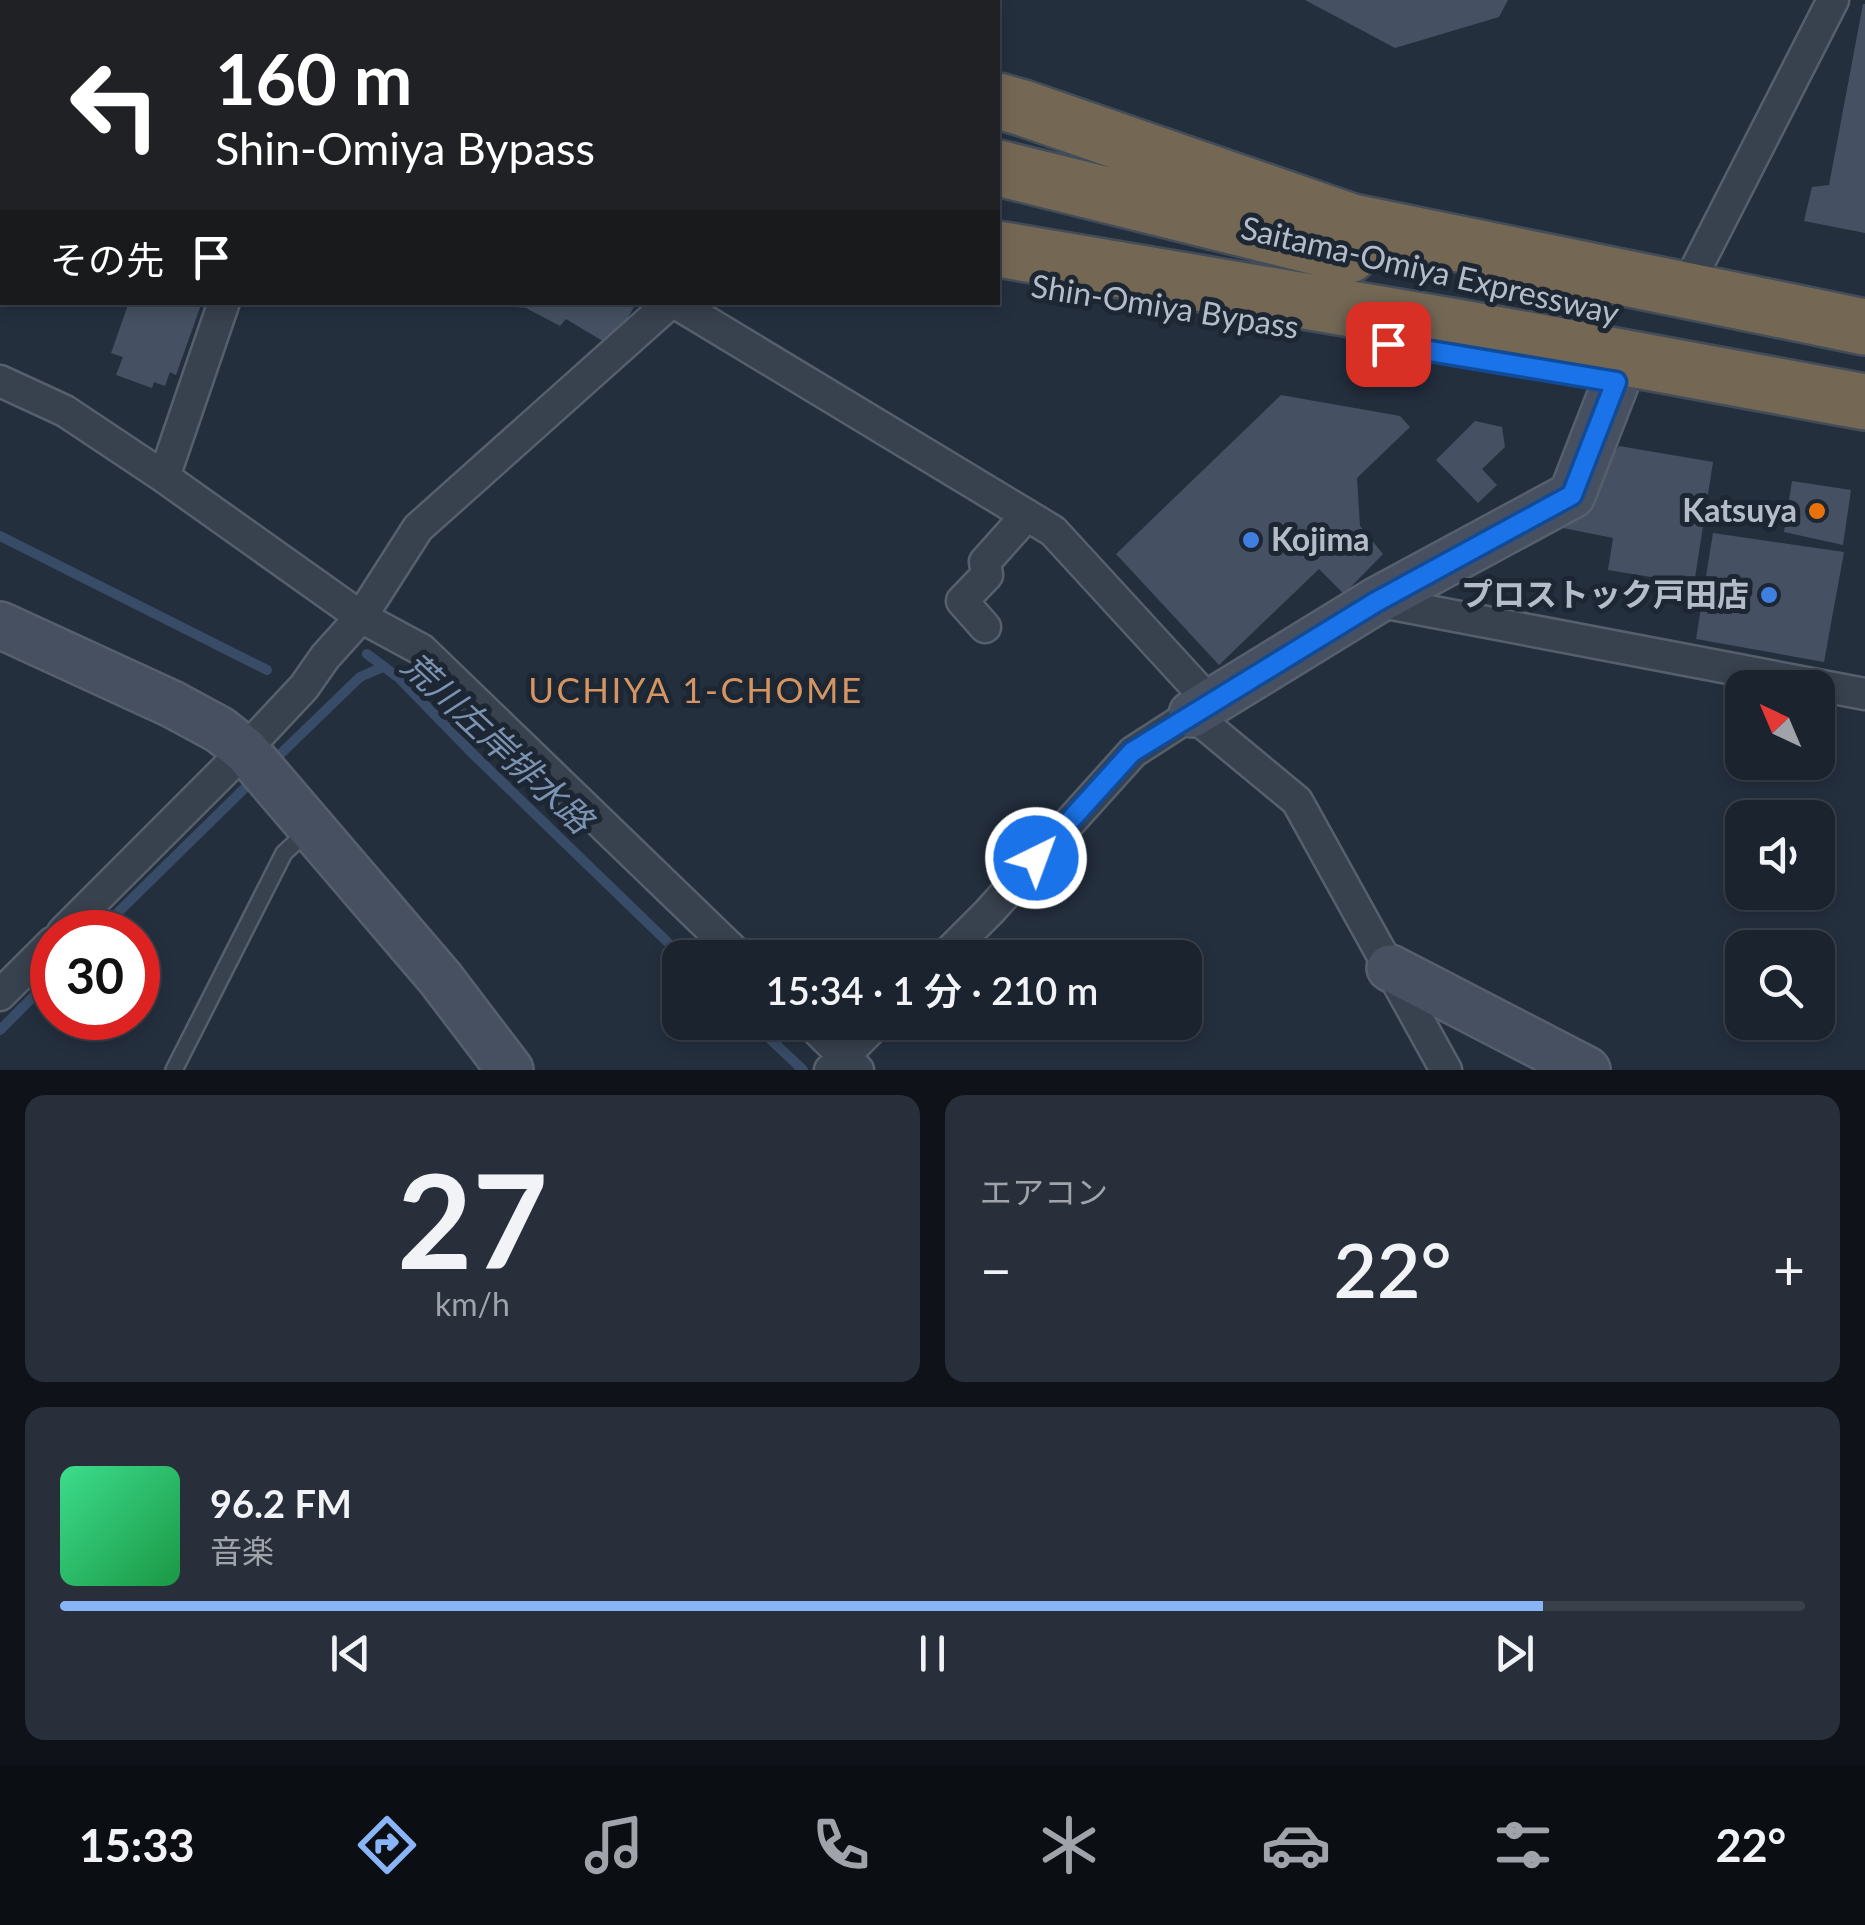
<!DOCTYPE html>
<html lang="ja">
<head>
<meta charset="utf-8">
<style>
  :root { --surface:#1b232e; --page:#282f3a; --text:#f1f3f6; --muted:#a0a4aa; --line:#39404a; --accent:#8ab4f8 }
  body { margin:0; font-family:Lato,"Noto Sans JP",sans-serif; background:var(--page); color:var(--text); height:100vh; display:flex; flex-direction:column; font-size:38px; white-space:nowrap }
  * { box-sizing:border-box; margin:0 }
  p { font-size:32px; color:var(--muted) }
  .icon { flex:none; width:55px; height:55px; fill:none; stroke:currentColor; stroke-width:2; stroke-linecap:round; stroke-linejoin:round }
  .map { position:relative; height:1070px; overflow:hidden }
  .side { display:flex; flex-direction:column; gap:25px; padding:25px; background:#0f1319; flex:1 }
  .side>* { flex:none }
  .hud { position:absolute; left:0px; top:0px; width:1000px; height:305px; box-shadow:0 5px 15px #0003,0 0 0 2px var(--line); background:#202124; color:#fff; overflow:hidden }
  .needle { width:65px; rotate:316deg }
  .buttons { position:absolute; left:1725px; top:670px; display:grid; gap:20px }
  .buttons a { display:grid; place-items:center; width:110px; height:110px; border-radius:20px; background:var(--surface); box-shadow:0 5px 15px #0003,0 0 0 2px var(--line); font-size:50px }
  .speed { position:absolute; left:30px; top:910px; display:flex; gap:20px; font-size:50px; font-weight:700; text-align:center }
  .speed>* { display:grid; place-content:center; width:130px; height:130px; border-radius:50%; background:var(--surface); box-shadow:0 5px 15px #0003,0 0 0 2px var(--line); line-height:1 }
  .speed .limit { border:15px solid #d22; background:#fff; color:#111 }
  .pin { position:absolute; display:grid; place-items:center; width:85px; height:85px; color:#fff; margin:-42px; border-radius:20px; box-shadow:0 5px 15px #0006 }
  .me { position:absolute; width:110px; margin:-55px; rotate:42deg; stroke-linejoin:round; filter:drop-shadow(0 0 8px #0008) }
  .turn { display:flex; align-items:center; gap:35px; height:210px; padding:0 50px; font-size:45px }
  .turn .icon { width:130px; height:130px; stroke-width:2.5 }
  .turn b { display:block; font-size:70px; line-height:85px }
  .then { display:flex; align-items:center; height:95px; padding:0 50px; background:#0003; gap:20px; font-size:38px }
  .big { font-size:75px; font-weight:600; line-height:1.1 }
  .side .widget { flex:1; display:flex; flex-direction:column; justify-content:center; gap:15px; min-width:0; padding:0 35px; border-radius:20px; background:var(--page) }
  .side .dial { align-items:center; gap:0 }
  .dial b { font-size:130px; line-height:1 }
  .song { display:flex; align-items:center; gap:30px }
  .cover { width:120px; height:120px; border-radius:15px; background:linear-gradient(135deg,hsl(150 70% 55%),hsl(140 70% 35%)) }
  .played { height:10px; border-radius:5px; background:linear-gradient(90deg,var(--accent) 85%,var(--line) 85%) }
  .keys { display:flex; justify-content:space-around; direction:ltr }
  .heat { display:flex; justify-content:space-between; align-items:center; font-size:55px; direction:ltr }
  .side .tiles { flex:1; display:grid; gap:25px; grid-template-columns:1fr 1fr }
  .widget:last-child { grid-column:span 2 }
  .trip { position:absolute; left:662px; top:940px; width:540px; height:100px; border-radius:20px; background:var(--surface); box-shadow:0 5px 15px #0003,0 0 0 2px var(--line); font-weight:600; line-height:100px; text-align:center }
  .tabs { display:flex; height:160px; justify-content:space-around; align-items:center; background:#0b0e12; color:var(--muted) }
  .tabs .icon { width:70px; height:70px }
  .tabs .current { color:var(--accent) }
  .tabs b { font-size:45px; color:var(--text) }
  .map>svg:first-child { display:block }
</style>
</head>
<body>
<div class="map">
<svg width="1865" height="1070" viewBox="0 0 1865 1070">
  <rect width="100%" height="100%" fill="#242f3e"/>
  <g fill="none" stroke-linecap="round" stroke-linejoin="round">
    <path stroke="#394c67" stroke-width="10" d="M0,536L267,670
      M367,654L399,678L473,754L684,958
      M271,763L360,677L383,667
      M98,932L255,778
      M752,1022L803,1070
      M0,1030L52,978"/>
  </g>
  <path fill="#455162" d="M1305,0H1508L1499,17L1395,48Z
    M1863,4H1865V233L1804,221L1812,187L1829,185Z
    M129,302H202L176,375L170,372L165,386L154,382L152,388L116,375L123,357L111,353Z
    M492,302H637L619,333L614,330L606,343L566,319L560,326L526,308L492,305Z
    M1281,395L1400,416L1410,427L1357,478L1360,526L1383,554L1344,594L1319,569L1219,665L1116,554Z
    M1475,421L1502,427L1505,447L1482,469L1497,485L1478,503L1436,460Z
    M1619,446L1713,462L1694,584L1608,570L1613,538L1558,527Z
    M1792,481L1851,490L1843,545L1784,532Z
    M1713,533L1844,552L1824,662L1696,639Z"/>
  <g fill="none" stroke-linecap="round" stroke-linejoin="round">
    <defs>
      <path id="lane" d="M174,1070L284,853L309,830"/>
      <path id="street" d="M1684,292L1833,0
        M674,302L1053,531L1210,702
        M0,381L65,411L164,477L361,617L422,650L741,958
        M164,477L224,302
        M1376,601L1865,694
        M985,627L962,601L987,575L985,562L1027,515
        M63,932L245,750L304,687L325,657L361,617L418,528L671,302
        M943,958L989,912L1133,752L1192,714L1297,801L1446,1070
        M0,995L52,943
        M809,1022L858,1070
        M830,1070L878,1022"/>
      <path id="secondary" d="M0,625L172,704L220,730L245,750L440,978L510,1070
        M1192,714L1376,601L1572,495L1616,382
        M1390,968L1587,1070"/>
      <path id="highway" d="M250,0L261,2
        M410,0L421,2
        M613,0L622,2
        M0,52L2,53
        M998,101L1023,108L1352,222L1865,327
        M0,117H2
        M998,168L1349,255
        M998,249L1457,327L1865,402"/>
    </defs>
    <use href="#lane" stroke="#565f6c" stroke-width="20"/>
    <use href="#street" stroke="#565f6c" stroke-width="35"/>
    <use href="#secondary" stroke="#565f6c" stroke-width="50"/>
    <use href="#highway" stroke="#434c59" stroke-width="60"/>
    <use href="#lane" stroke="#38414e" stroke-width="15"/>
    <use href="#street" stroke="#38414e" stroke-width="30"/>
    <use href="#secondary" stroke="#465061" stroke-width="45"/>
    <use href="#highway" stroke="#746855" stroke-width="55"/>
  </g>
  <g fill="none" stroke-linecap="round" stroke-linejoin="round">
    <defs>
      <path id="route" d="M1036,858L1132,752L1376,602L1572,495L1616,382L1388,344"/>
    </defs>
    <use href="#route" stroke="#114b97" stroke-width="25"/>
    <use href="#route" stroke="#1a73e8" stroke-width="18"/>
  </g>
  <circle fill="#e8710a" stroke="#1d2633" stroke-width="4" cx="1817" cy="511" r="10"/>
  <g fill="#3f7fe0" stroke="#1d2633" stroke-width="4">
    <circle cx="1251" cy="540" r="10"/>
    <circle cx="1769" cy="595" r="10"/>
  </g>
  <g text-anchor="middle" stroke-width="10" stroke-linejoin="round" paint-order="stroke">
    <g font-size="32" fill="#b4bcc9" stroke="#1d2633">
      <text transform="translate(1430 271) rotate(13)" y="11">Saitama-Omiya Expressway</text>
      <text transform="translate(1165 307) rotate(9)" y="11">Shin-Omiya Bypass</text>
    </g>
    <g font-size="32" font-weight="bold" fill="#b4bcc9" stroke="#1d2633" text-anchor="end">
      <text x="1797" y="522">Katsuya</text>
      <text x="1271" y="551" text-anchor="start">Kojima</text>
      <text x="1749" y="606">プロストック戸田店</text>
    </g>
    <g font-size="35" letter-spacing="2.5" fill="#d59563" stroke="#1d2633">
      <text x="696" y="703">UCHIYA 1-CHOME</text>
    </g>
    <g font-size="35" font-style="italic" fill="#7c92b1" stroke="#1d2633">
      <text transform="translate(497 743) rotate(43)" y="12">荒川左岸排水路</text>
    </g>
  </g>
</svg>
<div class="buttons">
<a><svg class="needle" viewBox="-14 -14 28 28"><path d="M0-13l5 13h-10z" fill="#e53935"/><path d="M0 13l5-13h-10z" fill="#a0a4aa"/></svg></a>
<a><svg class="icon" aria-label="sound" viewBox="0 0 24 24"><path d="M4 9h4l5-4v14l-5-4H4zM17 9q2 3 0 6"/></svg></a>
<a><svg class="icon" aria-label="search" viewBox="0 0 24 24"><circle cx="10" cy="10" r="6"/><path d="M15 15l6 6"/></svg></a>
</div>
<div class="speed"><div class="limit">30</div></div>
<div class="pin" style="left:1388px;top:344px;background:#d93025"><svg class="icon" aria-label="arrive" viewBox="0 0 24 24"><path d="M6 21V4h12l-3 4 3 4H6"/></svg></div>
<svg class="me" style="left:1036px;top:858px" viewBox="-20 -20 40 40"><circle r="17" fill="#1a73e8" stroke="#fff" stroke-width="3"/><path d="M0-11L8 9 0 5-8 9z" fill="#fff"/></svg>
<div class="trip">15:34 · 1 分 · 210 m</div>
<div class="hud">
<div class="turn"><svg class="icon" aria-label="left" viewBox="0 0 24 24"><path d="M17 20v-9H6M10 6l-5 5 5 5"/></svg><div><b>160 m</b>Shin-Omiya Bypass</div></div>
<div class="then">その先<svg class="icon" aria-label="arrive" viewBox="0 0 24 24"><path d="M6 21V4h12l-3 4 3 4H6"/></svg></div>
</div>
</div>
<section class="side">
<div class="tiles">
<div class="widget dial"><b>27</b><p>km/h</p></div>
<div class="widget"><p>エアコン</p>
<div class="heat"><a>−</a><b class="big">22°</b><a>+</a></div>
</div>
<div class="widget">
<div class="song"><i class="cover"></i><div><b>96.2 FM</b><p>音楽</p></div></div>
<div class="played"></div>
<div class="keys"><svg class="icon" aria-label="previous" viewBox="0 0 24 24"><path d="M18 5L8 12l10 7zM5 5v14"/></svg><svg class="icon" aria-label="pause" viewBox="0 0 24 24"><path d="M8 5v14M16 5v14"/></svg><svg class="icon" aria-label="next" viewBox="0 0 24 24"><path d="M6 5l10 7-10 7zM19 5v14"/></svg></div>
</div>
</div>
</section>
<nav class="tabs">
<b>15:33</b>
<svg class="icon current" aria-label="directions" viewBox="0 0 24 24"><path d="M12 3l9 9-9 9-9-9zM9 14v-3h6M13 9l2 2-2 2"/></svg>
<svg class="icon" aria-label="music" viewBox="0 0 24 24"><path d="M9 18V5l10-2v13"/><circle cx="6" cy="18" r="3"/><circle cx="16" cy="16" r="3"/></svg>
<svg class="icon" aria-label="phone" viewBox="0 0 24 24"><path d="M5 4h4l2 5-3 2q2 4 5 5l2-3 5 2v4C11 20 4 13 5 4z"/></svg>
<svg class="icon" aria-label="climate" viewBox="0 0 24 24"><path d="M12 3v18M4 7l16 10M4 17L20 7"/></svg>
<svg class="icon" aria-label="car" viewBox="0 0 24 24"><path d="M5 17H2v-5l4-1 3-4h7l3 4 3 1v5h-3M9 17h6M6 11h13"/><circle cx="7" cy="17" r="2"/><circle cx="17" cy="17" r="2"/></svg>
<svg class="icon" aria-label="filters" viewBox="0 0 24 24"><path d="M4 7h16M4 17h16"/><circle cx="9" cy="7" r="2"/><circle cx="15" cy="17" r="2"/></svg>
<b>22°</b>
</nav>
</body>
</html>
